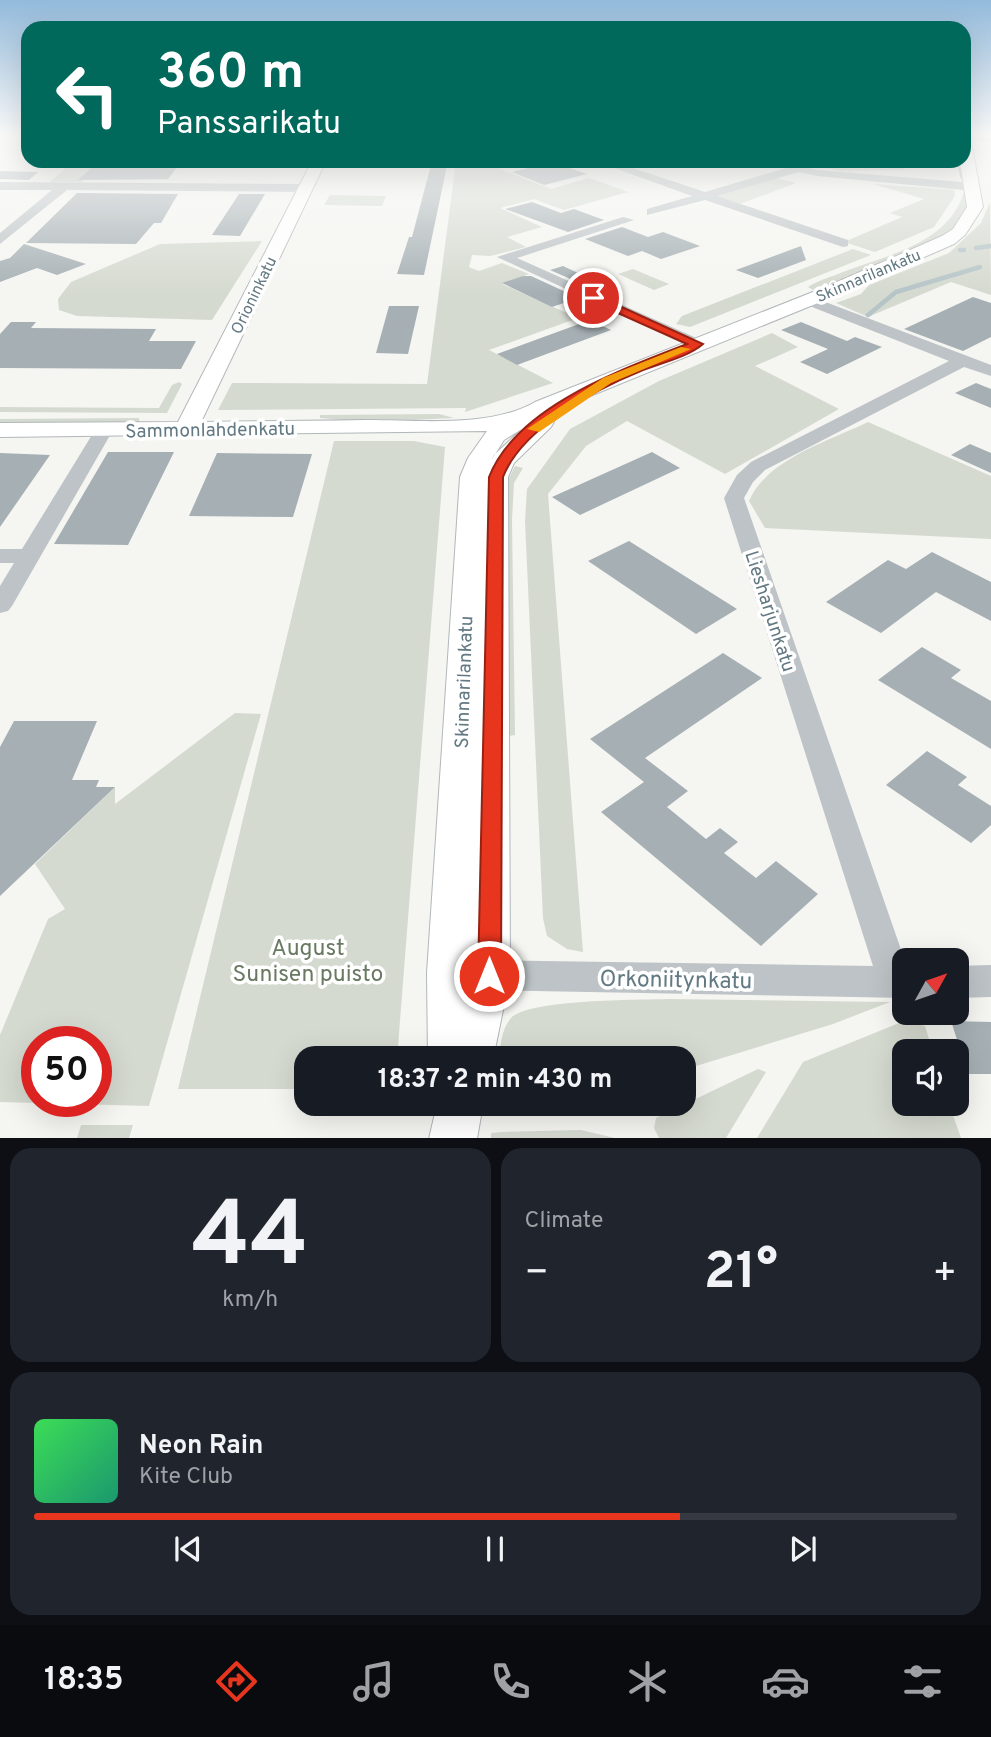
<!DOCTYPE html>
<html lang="en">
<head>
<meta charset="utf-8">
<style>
  :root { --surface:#171b24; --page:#20242c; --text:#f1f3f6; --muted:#9ea1a6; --line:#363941; --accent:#e8351e }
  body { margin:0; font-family:Overpass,sans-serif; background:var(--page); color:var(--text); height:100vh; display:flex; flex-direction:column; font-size:26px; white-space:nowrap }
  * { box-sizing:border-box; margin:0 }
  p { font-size:23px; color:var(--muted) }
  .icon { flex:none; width:38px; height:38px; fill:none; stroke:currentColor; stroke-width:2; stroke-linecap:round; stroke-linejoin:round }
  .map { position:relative; height:1138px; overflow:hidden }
  .details { display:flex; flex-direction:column; gap:10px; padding:10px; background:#0d0f14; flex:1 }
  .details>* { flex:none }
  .guide { position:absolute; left:21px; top:21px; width:950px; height:147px; border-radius:21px; box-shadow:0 7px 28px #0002; background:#00695c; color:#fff; overflow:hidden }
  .needle { width:46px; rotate:50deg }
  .controls { position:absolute; left:892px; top:948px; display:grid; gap:14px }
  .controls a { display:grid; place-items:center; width:77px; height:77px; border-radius:14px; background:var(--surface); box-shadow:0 7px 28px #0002; font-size:35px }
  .speed { position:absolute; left:21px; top:1026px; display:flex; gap:14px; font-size:35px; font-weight:700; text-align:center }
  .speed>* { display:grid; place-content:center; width:91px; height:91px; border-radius:50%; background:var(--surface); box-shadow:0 7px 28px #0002; line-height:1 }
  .speed .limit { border:10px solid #d22; background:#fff; color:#111 }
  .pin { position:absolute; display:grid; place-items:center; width:60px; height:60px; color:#fff; margin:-30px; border:4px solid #fff; border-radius:50%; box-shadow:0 2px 7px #0007 }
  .me { position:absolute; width:77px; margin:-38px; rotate:0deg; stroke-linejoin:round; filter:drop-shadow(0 0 5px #0008) }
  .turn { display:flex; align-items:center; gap:24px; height:147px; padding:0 21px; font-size:32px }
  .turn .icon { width:91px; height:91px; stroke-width:2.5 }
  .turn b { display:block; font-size:49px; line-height:60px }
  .big { font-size:52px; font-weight:700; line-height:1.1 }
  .details .tile { flex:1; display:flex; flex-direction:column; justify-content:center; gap:10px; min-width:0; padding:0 24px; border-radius:21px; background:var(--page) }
  .details .dial { align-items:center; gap:0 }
  .dial b { font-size:91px; line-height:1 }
  .song { display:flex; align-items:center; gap:21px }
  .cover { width:84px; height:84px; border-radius:10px; background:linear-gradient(135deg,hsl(130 70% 55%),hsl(160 70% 35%)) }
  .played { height:7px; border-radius:4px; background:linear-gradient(90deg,var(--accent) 70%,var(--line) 70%) }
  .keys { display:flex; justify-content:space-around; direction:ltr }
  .heat { display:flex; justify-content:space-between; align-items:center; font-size:38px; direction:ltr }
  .details .tiles { flex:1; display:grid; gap:10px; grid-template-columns:1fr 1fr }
  .tile:last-child { grid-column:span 2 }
  .trip { position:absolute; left:294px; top:1046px; width:402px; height:70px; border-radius:21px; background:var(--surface); box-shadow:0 7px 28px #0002; font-weight:700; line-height:70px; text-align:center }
  .tab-bar { display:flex; height:112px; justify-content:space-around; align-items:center; background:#090b0e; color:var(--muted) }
  .tab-bar .icon { width:49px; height:49px }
  .tab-bar .selected { color:var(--accent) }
  .tab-bar b { font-size:32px; color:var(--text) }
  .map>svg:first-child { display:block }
</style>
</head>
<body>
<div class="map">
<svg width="991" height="1139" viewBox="0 0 991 1139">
  <rect width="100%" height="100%" fill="#f5f5f1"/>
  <path fill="#d5dad0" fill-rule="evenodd" d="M74,161H104L82,182H50Z
    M456,161H502L500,169L551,189L589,178L628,192L564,210L534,199L500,208L542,227L507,237L526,247L490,256L472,255L469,267L479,271L502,263L529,274L502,284L578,318L489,350L553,383L465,412L466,408L218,410L232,383L427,384Z
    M799,161L899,163L905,170L840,171Z
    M777,178L796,183L740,204L716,196Z
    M873,184L954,190L955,196L934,227L875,252L844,242L902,217L890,213L924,199Z
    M964,191L968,193C968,198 969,205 968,209C959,245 848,278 815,291L808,287C818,280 832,277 843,272C888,255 950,243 964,191Z
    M330,195L386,196L382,206L324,205Z
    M990,202L991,295L951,282L868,317L836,303L861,294L869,285L949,253L981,223Z
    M262,241L212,320L77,316L59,310L58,299L71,282L160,244Z
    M853,249L871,255L690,327L676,324L682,316Z
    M633,269L669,284L654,290L618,274Z
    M772,333L798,347L755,366L839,409L725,474L627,421L586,446L548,494L583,952L567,949L547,936L543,918L525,521L527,489L570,429L659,381Z
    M179,382L182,384L167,413L0,412V407L159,408L172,385Z
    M439,414L454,418L370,422L320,418V415Z
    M139,418L140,424L0,423V419Z
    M868,422L991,476V539L765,528L749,501C767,459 829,441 868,422Z
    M334,441H414L445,447L397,1059H306V1089H178Z
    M515,466L523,468L514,483L512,520L515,735L504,737L506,484Z
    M235,713L261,714L149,1106L0,1102V1035L48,919L65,909L35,864L115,787V804ZM37,1041H96V1101H37Z
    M669,999L890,1002L833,1024L696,1066L684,1073V1059H499C501,1044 501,1030 511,1018C528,999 641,1000 669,999Z
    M904,1021L925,1026L933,1052H905V1104H949L961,1138H757L803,1062Z
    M758,1069L766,1072L726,1138H659L654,1128L656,1118Z
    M493,1104H621L492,1111Z
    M81,1125H133L129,1138H77Z
    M581,1130L615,1138H491V1133L502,1132Z"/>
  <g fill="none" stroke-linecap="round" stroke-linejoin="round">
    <path stroke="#b5c4c7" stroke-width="3.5" d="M971,138L991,139
      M958,161L962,177
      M983,247L991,246"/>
    <path stroke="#b5c4c7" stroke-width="4.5" d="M976,248L991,246
      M960,250H964
      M868,315L896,292L980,267"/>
  </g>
  <path fill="#a6b0b4" d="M116,161H182L168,179H187L78,180L92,167H109Z
    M432,161H448L424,275L397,274L409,237H412Z
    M552,162L587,174L544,185L512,172Z
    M0,171L38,172L29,180L0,179Z
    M77,193L178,194L161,223H154L136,244L26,243Z
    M239,194H265L240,236L212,235Z
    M532,202L561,213L574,209L604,220L568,232L505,209Z
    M622,227L648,237L663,232L700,246L661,259L642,251L628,256L585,239Z
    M24,244L86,264L57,275L37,268L0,282V261L10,258Z
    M801,246L806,260L758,278L736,270Z
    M563,266L608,287L598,291L550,270Z
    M523,276H531L579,298L552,307L502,283Z
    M973,297L991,303V337L963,351L904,329Z
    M389,306H419L408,354L376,353Z
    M590,320L611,330L517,365L497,354Z
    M11,322H36L31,328L156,329L149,341H196L181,369L0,368V334Z
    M801,322L847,341L855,337L882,347L827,374L800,362L828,349L781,330Z
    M976,383L991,389V408L955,393Z
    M970,444L991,453V473L951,455Z
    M108,452H174L128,545L54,544Z
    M652,452L680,468L580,515L552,497Z
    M0,453L50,455L0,527Z
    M217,453L312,454L293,517L189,516Z
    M629,541L737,609L696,634L588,561Z
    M932,552L991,582V621L936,592L881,633L826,602L888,560L906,569Z
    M922,647L961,670L951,678L991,701V749L878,680Z
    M723,653L762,678L645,758L688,791L667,807L706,839L720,828L738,842L724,853L756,878L776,861L818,894L761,946L601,812L644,782L590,739Z
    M14,721H97L72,780H99L96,787H115L0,896V747Z
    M927,751L967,777L958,785L991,806V825L971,843L886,785Z
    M951,1021L991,1022V1074H968Z"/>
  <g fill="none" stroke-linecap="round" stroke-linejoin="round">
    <defs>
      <path id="major" d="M964,138L971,142L983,207L965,235L954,244L840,294L551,412L545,416L554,422L551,427L514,463L508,477L510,976L493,1059H428L427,973L460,477L468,458L487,431L0,437V423L178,422L312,161H326L201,422C256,421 312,421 367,420C418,420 491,428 535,402L828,286L942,236L953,229L967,207L960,161H964ZM522,429L494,455L492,459L504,440Z
        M437,1104H483L477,1139H429Z"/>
    </defs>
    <use href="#major" stroke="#b1b7ba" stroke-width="2"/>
    <path fill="#bdc3c6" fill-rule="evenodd" d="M595,161H612L705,192L786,168L767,161H786L817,170L974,183L980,187L974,191L817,176L799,172L717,196L848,240V246L843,247L705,200L647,215V209L692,196Z
      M0,182L306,184L312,188L306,192L67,190L0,244V233L52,190H0Z
      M623,217L634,220L517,258L703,341V347H691L497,257Z
      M807,295L991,365V376L964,367L765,470L753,482L744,498L905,961V998L481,990L469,986L464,975L469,964L481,960L873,966L724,498L737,475L751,462L949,361L802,303V297Z
      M104,424L113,430L12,606L8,611L0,613V586L14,563H0V549H22L95,430Z
      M991,965V997L957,998V966Z"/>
    <use href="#major" fill="#fff" fill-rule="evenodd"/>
  </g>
  <linearGradient id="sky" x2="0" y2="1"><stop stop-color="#93badb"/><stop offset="0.46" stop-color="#fafaf9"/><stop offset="1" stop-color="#fafaf9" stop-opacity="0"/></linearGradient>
  <rect width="991" height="294" fill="url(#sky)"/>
  <path fill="#e8351e" stroke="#972214" stroke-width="2" d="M593,294L703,344C688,357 661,363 643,370C596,389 522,428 503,477L501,976L498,983L489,987L481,983L478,976L489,477C517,406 621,370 687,344L589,300V295Z"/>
  <path fill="#f59e0b" d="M681,347L691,349L611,383L539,432L527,429L603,378Z"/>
  <g text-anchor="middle" stroke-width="7" stroke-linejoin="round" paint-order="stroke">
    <g font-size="16" fill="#637983" stroke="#fff">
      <text transform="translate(868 275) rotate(-23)" y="6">Skinnarilankatu</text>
      <text transform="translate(253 295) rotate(-64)" y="6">Orioninkatu</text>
    </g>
    <g font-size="19" fill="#637983" stroke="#fff">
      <text transform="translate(210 429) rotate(-1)" y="7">Sammonlahdenkatu</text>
      <text transform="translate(771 611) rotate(72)" y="7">Liesharjunkatu</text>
      <text transform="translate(463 682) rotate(-88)" y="7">Skinnarilankatu</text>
    </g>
    <g font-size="23" fill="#6a7a62" stroke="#fff">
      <text x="308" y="955">August<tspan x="308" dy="26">Sunisen puisto</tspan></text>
    </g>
    <g font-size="23" fill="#637983" stroke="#fff">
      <text transform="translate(676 979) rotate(1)" y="8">Orkoniitynkatu</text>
    </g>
  </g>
</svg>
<div class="controls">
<a><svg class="needle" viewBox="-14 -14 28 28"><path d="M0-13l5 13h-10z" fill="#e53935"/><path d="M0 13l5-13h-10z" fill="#9ea1a6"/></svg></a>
<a><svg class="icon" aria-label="sound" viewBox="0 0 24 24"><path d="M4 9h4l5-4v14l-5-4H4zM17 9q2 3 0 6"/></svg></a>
</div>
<div class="speed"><div class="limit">50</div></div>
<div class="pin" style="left:593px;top:298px;background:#d93025"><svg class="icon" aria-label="arrive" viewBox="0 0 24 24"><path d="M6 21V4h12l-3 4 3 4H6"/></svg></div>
<svg class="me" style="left:489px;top:976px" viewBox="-20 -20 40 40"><circle r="17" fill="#e8351e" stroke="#fff" stroke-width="3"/><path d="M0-11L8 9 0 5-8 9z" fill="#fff"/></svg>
<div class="trip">18:37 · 2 min · 430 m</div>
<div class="guide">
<div class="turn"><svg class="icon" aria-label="left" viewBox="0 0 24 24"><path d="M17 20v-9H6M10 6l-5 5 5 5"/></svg><div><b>360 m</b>Panssarikatu</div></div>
</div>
</div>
<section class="details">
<div class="tiles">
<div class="tile dial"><b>44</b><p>km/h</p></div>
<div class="tile"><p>Climate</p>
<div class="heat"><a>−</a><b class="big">21°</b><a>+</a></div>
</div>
<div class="tile">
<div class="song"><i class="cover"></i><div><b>Neon Rain</b><p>Kite Club</p></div></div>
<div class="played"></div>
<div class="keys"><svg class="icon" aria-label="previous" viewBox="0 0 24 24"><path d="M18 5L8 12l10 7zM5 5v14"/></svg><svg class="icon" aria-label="pause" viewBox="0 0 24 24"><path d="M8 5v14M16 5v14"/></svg><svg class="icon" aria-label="next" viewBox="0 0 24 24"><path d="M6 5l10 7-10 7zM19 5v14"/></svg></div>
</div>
</div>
</section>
<nav class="tab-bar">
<b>18:35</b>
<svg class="icon selected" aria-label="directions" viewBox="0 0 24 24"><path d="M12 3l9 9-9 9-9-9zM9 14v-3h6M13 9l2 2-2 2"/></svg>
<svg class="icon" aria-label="music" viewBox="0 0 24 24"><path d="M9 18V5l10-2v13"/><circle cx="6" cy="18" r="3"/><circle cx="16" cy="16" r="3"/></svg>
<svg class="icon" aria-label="phone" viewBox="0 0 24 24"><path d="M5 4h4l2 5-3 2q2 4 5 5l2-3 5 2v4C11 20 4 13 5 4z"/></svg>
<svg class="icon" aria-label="climate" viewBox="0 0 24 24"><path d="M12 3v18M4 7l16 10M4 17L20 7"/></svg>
<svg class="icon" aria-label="car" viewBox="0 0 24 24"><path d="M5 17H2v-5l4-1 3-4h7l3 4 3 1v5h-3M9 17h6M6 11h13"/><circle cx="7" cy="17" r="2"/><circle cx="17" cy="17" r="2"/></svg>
<svg class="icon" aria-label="filters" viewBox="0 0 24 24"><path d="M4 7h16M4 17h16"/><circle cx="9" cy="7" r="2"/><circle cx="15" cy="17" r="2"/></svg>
</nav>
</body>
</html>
